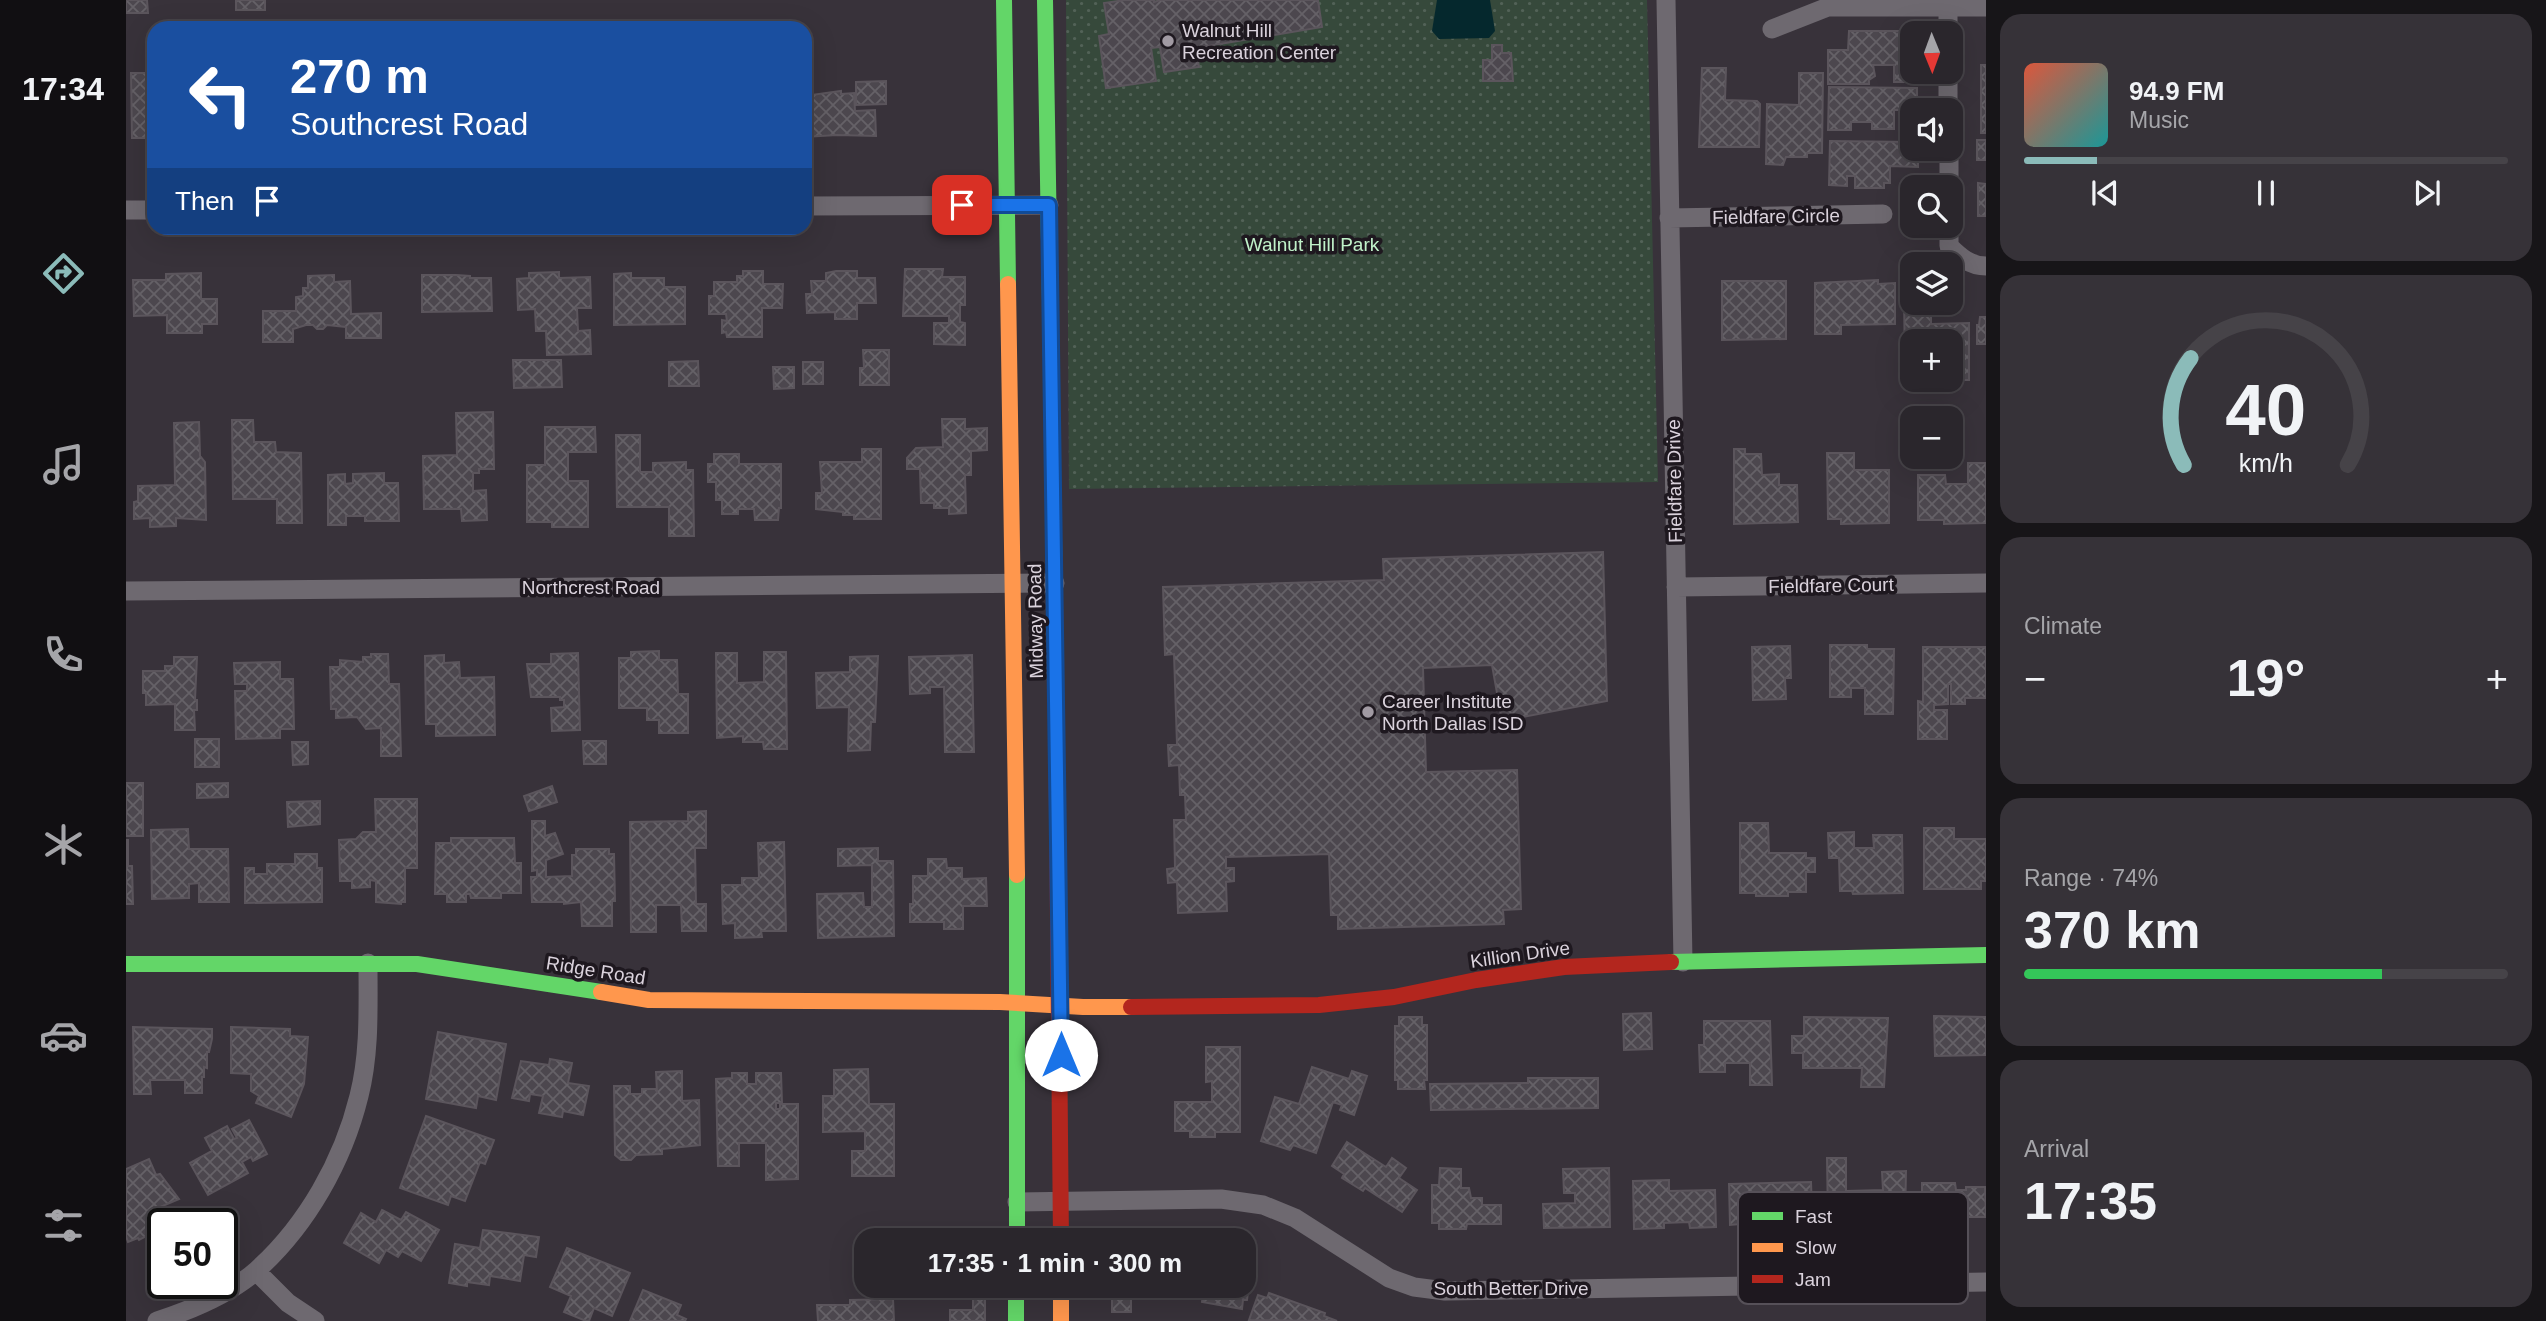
<!DOCTYPE html>
<html lang="en">
<head>
<meta charset="utf-8">
<style>
  :root { --surface:#2a262c; --page:#363238; --text:#f1f3f6; --muted:#a5a5a9; --line:#464348; --accent:#8bbbb9 }
  body { margin:0; font-family:Arial,sans-serif; background:var(--page); color:var(--text); height:100vh; display:flex; flex-direction:column; font-size:26px; white-space:nowrap }
  * { box-sizing:border-box; margin:0 }
  p { font-size:23px; color:var(--muted) }
  .icon { flex:none; width:38px; height:38px; fill:none; stroke:currentColor; stroke-width:2; stroke-linecap:round; stroke-linejoin:round }
  .map { position:relative; flex:1; overflow:hidden }
  .side { display:flex; flex-direction:column; gap:14px; padding:14px; background:#171518; width:560px }
  .side>* { flex:none }
  .hud { position:absolute; left:21px; top:21px; width:665px; height:214px; border-radius:21px; box-shadow:0 7px 28px #0002,0 0 0 2px var(--line); background:#1a4fa0; color:#fff; overflow:hidden }
  .needle { width:46px; rotate:179deg }
  .buttons { position:absolute; left:1774px; top:21px; display:grid; gap:14px }
  .buttons a { display:grid; place-items:center; width:63px; height:63px; border-radius:14px; background:var(--surface); box-shadow:0 7px 28px #0002,0 0 0 2px var(--line); font-size:35px }
  .speed { position:absolute; left:21px; top:1208px; display:flex; gap:14px; font-size:35px; font-weight:700; text-align:center }
  .speed>* { display:grid; place-content:center; width:91px; height:91px; border-radius:50%; background:var(--surface); box-shadow:0 7px 28px #0002,0 0 0 2px var(--line); line-height:1 }
  .speed .limit { border:4px solid #111; border-radius:10px; background:#fff; color:#111 }
  .pin { position:absolute; display:grid; place-items:center; width:60px; height:60px; color:#fff; margin:-30px; border-radius:14px; box-shadow:0 4px 10px #0006 }
  .me { position:absolute; width:77px; margin:-38px; rotate:0deg; stroke-linejoin:round; filter:drop-shadow(0 0 5px #0008) }
  .turn { display:flex; align-items:center; gap:24px; height:147px; padding:0 28px; font-size:32px }
  .turn .icon { width:91px; height:91px; stroke-width:2.5 }
  .turn b { display:block; font-size:49px; line-height:60px }
  .then { display:flex; align-items:center; height:66px; padding:0 28px; background:#0003; gap:14px; font-size:26px }
  .big { font-size:52px; font-weight:600; line-height:1.1 }
  .side .tile { flex:1; display:flex; flex-direction:column; justify-content:center; gap:10px; min-width:0; padding:0 24px; border-radius:21px; background:var(--page) }
  .side .dial { align-items:center; gap:0 }
  .dial svg { height:182px; overflow:visible; fill:none; stroke:var(--line); stroke-width:7; stroke-linecap:round; text-anchor:middle }
  .dial text { fill:var(--text); stroke:none }
  .song { display:flex; align-items:center; gap:21px }
  .cover { width:84px; height:84px; border-radius:10px; background:linear-gradient(135deg,hsl(10 70% 55%),hsl(180 70% 35%)) }
  .played { height:7px; border-radius:4px; background:linear-gradient(90deg,var(--accent) 15%,var(--line) 15%) }
  .keys { display:flex; justify-content:space-around; direction:ltr }
  .heat { display:flex; justify-content:space-between; align-items:center; font-size:38px; direction:ltr }
  .charge { height:10px; border-radius:5px; background:linear-gradient(90deg,#34c759 74%,var(--line) 0) }
  .trip { position:absolute; left:728px; top:1228px; width:402px; height:70px; border-radius:21px; background:var(--surface); box-shadow:0 7px 28px #0002,0 0 0 2px var(--line); font-weight:600; line-height:70px; text-align:center }
  main { display:flex; flex:1; min-height:0 }
  .tabs { display:flex; flex-direction:column; width:126px; justify-content:space-around; align-items:center; background:#110f12; color:var(--muted) }
  .tabs .icon { width:49px; height:49px }
  .tabs .active { color:var(--accent) }
  .tabs b { font-size:32px; color:var(--text) }
  .map>svg:first-child { display:block }
</style>
</head>
<body>
<main>
<nav class="tabs">
<b>17:34</b>
<svg class="icon active" aria-label="directions" viewBox="0 0 24 24"><path d="M12 3l9 9-9 9-9-9zM9 14v-3h6M13 9l2 2-2 2"/></svg>
<svg class="icon" aria-label="music" viewBox="0 0 24 24"><path d="M9 18V5l10-2v13"/><circle cx="6" cy="18" r="3"/><circle cx="16" cy="16" r="3"/></svg>
<svg class="icon" aria-label="phone" viewBox="0 0 24 24"><path d="M5 4h4l2 5-3 2q2 4 5 5l2-3 5 2v4C11 20 4 13 5 4z"/></svg>
<svg class="icon" aria-label="climate" viewBox="0 0 24 24"><path d="M12 3v18M4 7l16 10M4 17L20 7"/></svg>
<svg class="icon" aria-label="car" viewBox="0 0 24 24"><path d="M5 17H2v-5l4-1 3-4h7l3 4 3 1v5h-3M9 17h6M6 11h13"/><circle cx="7" cy="17" r="2"/><circle cx="17" cy="17" r="2"/></svg>
<svg class="icon" aria-label="filters" viewBox="0 0 24 24"><path d="M4 7h16M4 17h16"/><circle cx="9" cy="7" r="2"/><circle cx="15" cy="17" r="2"/></svg>
</nav>
<div class="map">
<svg width="1860" height="1321" viewBox="0 0 1860 1321">
  <defs>
    <pattern id="park-dots" width="8" height="8" patternUnits="userSpaceOnUse" patternTransform="scale(1.75)"><rect width="8" height="8" fill="#36493b"/><path d="M2 2h.1M6 6h.1" fill="none" stroke="#526257" stroke-width="1.8" stroke-linecap="round"/></pattern>
    <pattern id="building-cross-hatch" width="8" height="8" patternUnits="userSpaceOnUse" patternTransform="scale(1.75)"><rect width="8" height="8" fill="#4c474e"/><path d="M0 0l8 8M0 8l8-8" fill="none" stroke="#656167"/></pattern>
  </defs>
  <rect width="100%" height="100%" fill="#38323a"/>
  <path fill="url(#park-dots)" d="M940,0H1521L1532,482L943,489Z"/>
  <path fill="#05282d" d="M1311,0H1364L1369,31L1363,38L1313,39L1306,31Z"/>
  <path fill="url(#building-cross-hatch)" stroke="#5b555c" stroke-width="2" d="M0,0H21L22,13H0Z
    M110,0H139V10H110Z
    M999,0H1028V2L1034,0H1192L1196,27L1070,48L1073,67L1038,72L1034,47L1025,48L1030,81L980,88L973,36L983,34L978,3Z
    M1723,31H1783V36H1787V72H1790V82H1768V65H1747L1749,76L1743,80V84H1702V50H1722Z
    M1366,45H1376V53H1385L1387,81H1357V60H1366Z
    M1855,65H1860V133H1855Z
    M1576,68H1600L1599,100L1631,101L1634,104L1633,147H1573Z
    M5,73H22V96H28V144H21V138H6Z
    M1673,73H1697L1696,153H1681V157H1660L1657,165L1640,164L1641,104L1673,105Z
    M760,81V104L730,105V82Z
    M1703,87L1791,88V110H1768V129H1746V122H1725V130H1702Z
    M715,91V94L728,93L729,111L749,110L750,136L711,135L679,137V112H686L685,95Z
    M1851,140H1860V160H1851Z
    M1704,141L1787,142V149H1792V167L1764,166V183H1758V188H1729V176H1721V186L1703,185Z
    M1852,183L1860,184V216H1852Z
    M779,269H817L816,277H839V305H834V322L839,323V345L808,344V323H823V316H777Z
    M617,271H637V284H657L656,308H636V337H601L600,332L596,333V320L601,321L600,314H583V296H588V282H611V276H617Z
    M710,271H731V278H749L750,303H731V319H709V312L681,313L680,294H686L685,281H700V273Z
    M433,272V278L464,277L465,308H451L452,331L464,330L465,354L421,355L420,331H410L409,309L392,310L391,279L403,278V273Z
    M75,273V299H91V324H76V333H41V315L8,316L7,280H40V274Z
    M505,273V278H538V287H559V324L488,325V274Z
    M208,275V282L224,281L225,314L255,313V338H220V327L201,325L197,329H191L187,325H180L167,329V342H137V311H170V297L177,296V288H182V276Z
    M296,275H330L344,276V278H365L366,311L296,312Z
    M1752,280V284L1769,283V324L1715,325V334H1689V283Z
    M1596,281H1660V339L1596,340Z
    M1778,298H1787V303H1805V324L1843,323V380H1812H1825V341H1787V368H1779Z
    M1854,317H1860V344H1851V325H1853Z
    M737,350H763V385H734V368H738Z
    M387,360H435L436,387L388,388Z
    M572,361L573,386H543V362Z
    M677,362H697V384H677Z
    M647,367H668V388L648,389Z
    M367,412L368,469H353V473H347V491L360,490L361,520L336,521L335,509H298L297,456L331,455L330,413Z
    M816,419H839V429L861,428V450L845,451V475H839L840,513L823,514V508H808V503H795L794,469H781V458L790,448L817,447Z
    M106,420H127L128,442H149L150,452L175,453L176,523H151V499H107Z
    M73,422L74,456L79,462L80,520L50,518V526L24,527V518L8,519V502L12,501V486L49,485L48,423Z
    M419,427H469L470,452H442V481H462V527H426V522H401V465H419Z
    M490,435H514V472H527V463L560,462V470H567L568,536H543V507H491Z
    M736,449H755V519H728V515H717V512L690,509V493H696L694,462H736Z
    M1608,449H1619V454H1635L1636,475L1653,474V485H1671L1672,522L1608,524Z
    M1701,453H1728V470H1763V523L1715,524V519H1702Z
    M588,454H613V464H655V508H653L652,520H629L628,509H612V514H596V500H590V482H582V464H588Z
    M1842,463H1860V523L1818,524V520H1792V475H1819L1820,484H1842Z
    M258,473V483H272L273,521H239V516H220V525H202V475L219,474V484L227,483V474Z
    M1477,552L1481,701L1376,721L1366,665L1297,668L1300,772L1391,770L1395,909L1377,910L1378,924L1212,929V915H1205L1203,854L1100,857V868H1108V881L1100,882L1101,911L1052,913L1051,882L1042,883L1041,869L1049,868L1048,820H1060L1059,795H1054L1053,765L1043,766L1042,745H1051L1048,654L1039,655L1037,587L1258,580L1257,559Z
    M1704,645H1741V649H1768L1767,714H1739V688H1725V697H1704Z
    M1664,646L1665,678H1659L1660,699L1627,700L1626,647Z
    M1797,647H1860V698H1839V704H1825V684H1822V704L1808,705V710H1821V739H1792V701L1797,702Z
    M533,651V660H551L552,694H562V733H533V720H521V708H493V658H505V652Z
    M638,652H660L661,749H638L637,742H617V736L591,738L590,653H611V683L638,682Z
    M452,653L454,730L426,731L425,708L438,707V700H434V697H405L401,664H425V654Z
    M245,654H262L263,684H273L275,756H255V728L240,729L231,717L210,718V709H205L204,667H214V660L237,662V657H245Z
    M318,655V663L333,662L334,678L368,677L369,735L310,736V724H300L299,656Z
    M846,655L848,752H819L818,687H804V693L784,694L783,657Z
    M752,656L749,722H745L744,750L722,751L723,707L691,708L690,673L724,672V657Z
    M48,657H71L69,700H71V710H68L69,730H49V704L20,705V693H17V671H39V666H48Z
    M154,662V679H167L168,729H154V738L110,739L109,691H121V684H109L108,663Z
    M69,739H93V767H69Z
    M457,741H480V764H458Z
    M166,742H182V764L167,765Z
    M0,783H17V836H0Z
    M102,783V797L71,798V784Z
    M426,786L431,802L403,811L398,796Z
    M249,799H291V868H279V902H275V904L250,902V881L244,880V887L226,888V881H214L213,840L230,839L237,832H250Z
    M194,801V824L162,827L161,802Z
    M580,811V848H569L570,904H580V931H556L555,905H530V932H505L504,822L562,821V812Z
    M406,821H419V836L429,833L437,854L420,860V877L446,876V855H450V849H483V854H488L489,901H486V926H456L455,902L438,904V902H406L405,877H411V870L406,871Z
    M1614,823H1642L1643,853H1680V858H1689V872H1680V892H1662V896H1630V893H1614Z
    M1798,828H1828V839H1860V881H1855V889H1798Z
    M62,829L63,849H102L103,902H73V883L63,884V898L26,899L25,830Z
    M1728,832V848H1748L1747,835H1776L1777,893L1727,894L1726,891H1714L1713,858H1703L1702,833Z
    M325,838H388L389,863H395V893H375V898H345L344,894H340V902H321V894H309L310,843H325Z
    M0,840H2V866H6L7,904H0Z
    M658,842L660,931H635L636,937L609,938V923L597,924L596,885H616V878H633L632,843Z
    M752,848V861H767L768,936L692,938L691,894L737,893L738,907H746V865L712,866V849Z
    M169,854H191V868H196V902L119,903V868H128V874H141V864H169Z
    M802,859H820L821,868H836V879L860,878L861,906H837V929H818V922H784V904H787V876H802Z
    M1525,1013L1526,1049L1498,1050L1497,1014Z
    M1808,1016L1860,1017V1055L1809,1056Z
    M1273,1017H1296V1025H1301V1080H1298L1299,1089H1272V1080H1269V1026H1273Z
    M1678,1017L1762,1018L1758,1087H1735L1736,1068H1677V1053H1666V1036H1678Z
    M1578,1021H1644L1646,1085H1624V1063H1599V1072H1574L1573,1045H1578Z
    M7,1027L86,1029V1039L83,1052H81V1068L78,1067V1077H76V1093H59V1080H24L25,1094H8Z
    M105,1027L164,1029V1036L182,1037L178,1084L165,1117L130,1103L133,1096L125,1091V1074L105,1073Z
    M312,1032L380,1044L370,1100L352,1096L350,1108L300,1099Z
    M1080,1047H1114V1132H1089V1137H1064V1131H1049V1102H1086V1081L1080,1082Z
    M424,1059L446,1063L442,1083L463,1086L457,1115L437,1111L436,1117L413,1113L417,1096L404,1094L403,1101L386,1098L395,1061L423,1065Z
    M1186,1067L1223,1079L1226,1071L1241,1076L1228,1115L1214,1110L1216,1105L1207,1102L1190,1153L1167,1145L1164,1150L1135,1141L1149,1097L1173,1104Z
    M742,1069L743,1104H768V1176H726V1151H739V1131L697,1132V1096H708V1070Z
    M556,1071V1101L573,1100L574,1145L536,1149V1154L510,1155L505,1160H495L489,1155L488,1086H504V1094H516V1089H530L531,1093L530,1072Z
    M606,1073H621V1084H630V1073H655L656,1103H650V1109H654V1104H672V1179L640,1180V1143H613V1166H592L590,1079L606,1078Z
    M1402,1078H1472V1108L1305,1110L1304,1084L1402,1083Z
    M300,1116L368,1140L359,1164L354,1162L339,1201L325,1196L322,1205L274,1188Z
    M123,1120L141,1154L127,1161L125,1157L116,1162L122,1173L82,1195L64,1163L86,1151L79,1138L101,1126L108,1139L111,1138L106,1129Z
    M1221,1142L1260,1167L1266,1158L1280,1168L1273,1178L1291,1190L1276,1212L1239,1188L1237,1191L1216,1178L1218,1174L1206,1166Z
    M1701,1158H1720V1191L1757,1190L1756,1172L1780,1171L1779,1221H1702Z
    M23,1159L30,1175L34,1174L53,1199L34,1207L38,1217L32,1220L36,1228L13,1240L12,1238L2,1242L0,1236V1169Z
    M1314,1168L1335,1169V1188H1343L1345,1198H1356V1205H1375V1224H1341L1340,1229H1313V1223H1306V1185H1313Z
    M1483,1168L1484,1227L1418,1228L1417,1204L1449,1203V1193H1438L1437,1169Z
    M1543,1180V1191L1589,1190L1590,1227L1564,1228L1563,1222L1538,1223V1228L1508,1229L1507,1181Z
    M1685,1182L1686,1210L1666,1211V1214L1656,1216L1636,1217V1222L1604,1225L1603,1184Z
    M1796,1183H1829L1830,1190H1840V1187H1859L1860,1217H1823L1824,1221L1796,1222Z
    M256,1210L275,1220L280,1212L313,1230L295,1261L276,1251L272,1257L260,1250L253,1263L218,1243L235,1213L250,1222Z
    M357,1230L413,1237L410,1257L398,1255L394,1281L364,1276L363,1285L341,1282V1286L323,1283L329,1244L354,1248Z
    M441,1248L504,1273L486,1316L468,1308L463,1321H460L438,1312L445,1296L424,1287Z
    M1118,1266L1125,1267L1121,1300H1117L1116,1309L1076,1302L1077,1295L1052,1292V1286H1118Z
    M960,1286H1036V1293H1019V1297H1005V1312H986V1297H960Z
    M517,1290L555,1305L551,1315L560,1319L559,1321H504Z
    M847,1290H859V1321H824V1310H847Z
    M1143,1293L1199,1313L1198,1316L1211,1321L1123,1320L1132,1295L1141,1298Z
    M767,1299L768,1321H692L691,1305H724V1300Z"/>
  <g fill="none" stroke-linecap="round" stroke-linejoin="round">
    <path stroke="#6e6970" stroke-width="19" d="M1540,0L1557,962
      M1818,0L1822,7V33
      M1646,29L1702,7H1860
      M1822,72V110
      M1823,149V187
      M679,206L923,205
      M0,210H28
      M1543,218L1757,214
      M1823,226V246C1834,257 1844,266 1860,266
      M1550,587L1860,583
      M0,591L929,583
      M891,1202L1095,1199L1137,1205L1169,1218L1263,1278L1288,1287L1319,1291L1860,1282
      M130,1271L162,1303L189,1321
      M31,1321C65,1310 104,1294 131,1270C181,1225 217,1161 233,1096C244,1053 242,1007 242,963"/>
    <path stroke="#63d668" stroke-width="16" d="M878,0L882,284
      M919,0L929,600
      M891,875V1241
      M1545,962L1860,955
      M0,964H291L475,992
      M890,1286V1321"/>
    <path stroke="#ff974d" stroke-width="16" d="M882,284L891,875
      M475,992L523,1000L874,1002L957,1007H1005
      M935,1286V1321"/>
    <path stroke="#b3261e" stroke-width="16" d="M929,600L935,1241
      M1005,1007L1193,1005L1268,997L1350,980L1438,967L1545,962"/>
  </g>
  <g fill="none" stroke-linecap="round" stroke-linejoin="round">
    <defs>
      <path id="route" d="M836,205H923L935,1055"/>
    </defs>
    <use href="#route" stroke="#114b97" stroke-width="18"/>
    <use href="#route" stroke="#1a73e8" stroke-width="12"/>
  </g>
  <g fill="#a19aa3" stroke="#1e181f" stroke-width="2.5">
    <circle cx="1042" cy="41" r="7"/>
    <circle cx="1242" cy="712" r="7"/>
  </g>
  <g text-anchor="middle" stroke-width="7" stroke-linejoin="round" paint-order="stroke">
    <g font-size="19" fill="#dad2dc" stroke="#1e181f" text-anchor="start">
      <text x="1056" y="37">Walnut Hill<tspan x="1056" dy="22">Recreation Center</tspan></text>
      <text x="1256" y="708">Career Institute<tspan x="1256" dy="22">North Dallas ISD</tspan></text>
    </g>
    <g font-size="19" fill="#dad2dc" stroke="#1e181f">
      <text transform="translate(1650 216) rotate(-1)" y="7">Fieldfare Circle</text>
      <text transform="translate(1548 481) rotate(-91)" y="7">Fieldfare Drive</text>
      <text transform="translate(1705 585) rotate(-1)" y="7">Fieldfare Court</text>
      <text x="465" y="594">Northcrest Road</text>
      <text transform="translate(909 621) rotate(-91)" y="7">Midway Road</text>
      <text transform="translate(1394 954) rotate(-8)" y="7">Killion Drive</text>
      <text transform="translate(470 970) rotate(9)" y="7">Ridge Road</text>
      <text x="1385" y="1295">South Better Drive</text>
    </g>
    <g font-size="19" fill="#c0f1c9" stroke="#1e181f">
      <text x="1186" y="251">Walnut Hill Park</text>
    </g>
  </g>
  <rect x="1612" y="1192" width="230" height="112" rx="10" fill="#1e181f" stroke="#565058" stroke-width="2"/>
  <rect x="1626" y="1212" width="31" height="8" fill="#63d668"/>
  <rect x="1626" y="1243" width="31" height="9" fill="#ff974d"/>
  <rect x="1626" y="1275" width="31" height="8" fill="#b3261e"/>
  <g font-size="19" fill="#dad2dc">
    <text x="1669" y="1223">Fast</text>
    <text x="1669" y="1254">Slow</text>
    <text x="1669" y="1286">Jam</text>
  </g>
</svg>
<div class="buttons">
<a><svg class="needle" viewBox="-14 -14 28 28"><path d="M0-13l5 13h-10z" fill="#e53935"/><path d="M0 13l5-13h-10z" fill="#a5a5a9"/></svg></a>
<a><svg class="icon" aria-label="sound" viewBox="0 0 24 24"><path d="M4 9h4l5-4v14l-5-4H4zM17 9q2 3 0 6"/></svg></a>
<a><svg class="icon" aria-label="search" viewBox="0 0 24 24"><circle cx="10" cy="10" r="6"/><path d="M15 15l6 6"/></svg></a>
<a><svg class="icon" aria-label="layers" viewBox="0 0 24 24"><path d="M12 4l9 5-9 5-9-5zM3 14l9 5 9-5"/></svg></a>
<a>+</a>
<a>−</a>
</div>
<div class="speed"><div class="limit">50</div></div>
<div class="pin" style="left:836px;top:205px;background:#d93025"><svg class="icon" aria-label="arrive" viewBox="0 0 24 24"><path d="M6 21V4h12l-3 4 3 4H6"/></svg></div>
<svg class="me" style="left:935px;top:1055px" viewBox="-20 -20 40 40"><circle r="19" fill="#fff"/><path d="M0-13L10 11 0 6-10 11z" fill="#1a73e8"/></svg>
<div class="trip">17:35 · 1 min · 300 m</div>
<div class="hud">
<div class="turn"><svg class="icon" aria-label="left" viewBox="0 0 24 24"><path d="M17 20v-9H6M10 6l-5 5 5 5"/></svg><div><b>270 m</b>Southcrest Road</div></div>
<div class="then">Then<svg class="icon" aria-label="arrive" viewBox="0 0 24 24"><path d="M6 21V4h12l-3 4 3 4H6"/></svg></div>
</div>
</div>
<section class="side">
<div class="tile">
<div class="song"><i class="cover"></i><div><b>94.9 FM</b><p>Music</p></div></div>
<div class="played"></div>
<div class="keys"><svg class="icon" aria-label="previous" viewBox="0 0 24 24"><path d="M18 5L8 12l10 7zM5 5v14"/></svg><svg class="icon" aria-label="pause" viewBox="0 0 24 24"><path d="M8 5v14M16 5v14"/></svg><svg class="icon" aria-label="next" viewBox="0 0 24 24"><path d="M6 5l10 7-10 7zM19 5v14"/></svg></div>
</div>
<div class="tile dial"><svg viewBox="0 0 100 80">
<path d="M14 69A42 42 0 1 1 86 69"/>
<path d="M14 69A42 42 0 0 1 17 22" stroke="#8bbbb9"/>
<text x="50" y="56" font-size="32" font-weight="700">40</text>
<text x="50" y="72" font-size="11">km/h</text>
</svg></div>
<div class="tile"><p>Climate</p>
<div class="heat"><a>−</a><b class="big">19°</b><a>+</a></div>
</div>
<div class="tile"><p>Range · 74%</p><b class="big">370 km</b><div class="charge"></div></div>
<div class="tile"><p>Arrival</p><b class="big">17:35</b></div>
</section>
</main>
</body>
</html>
